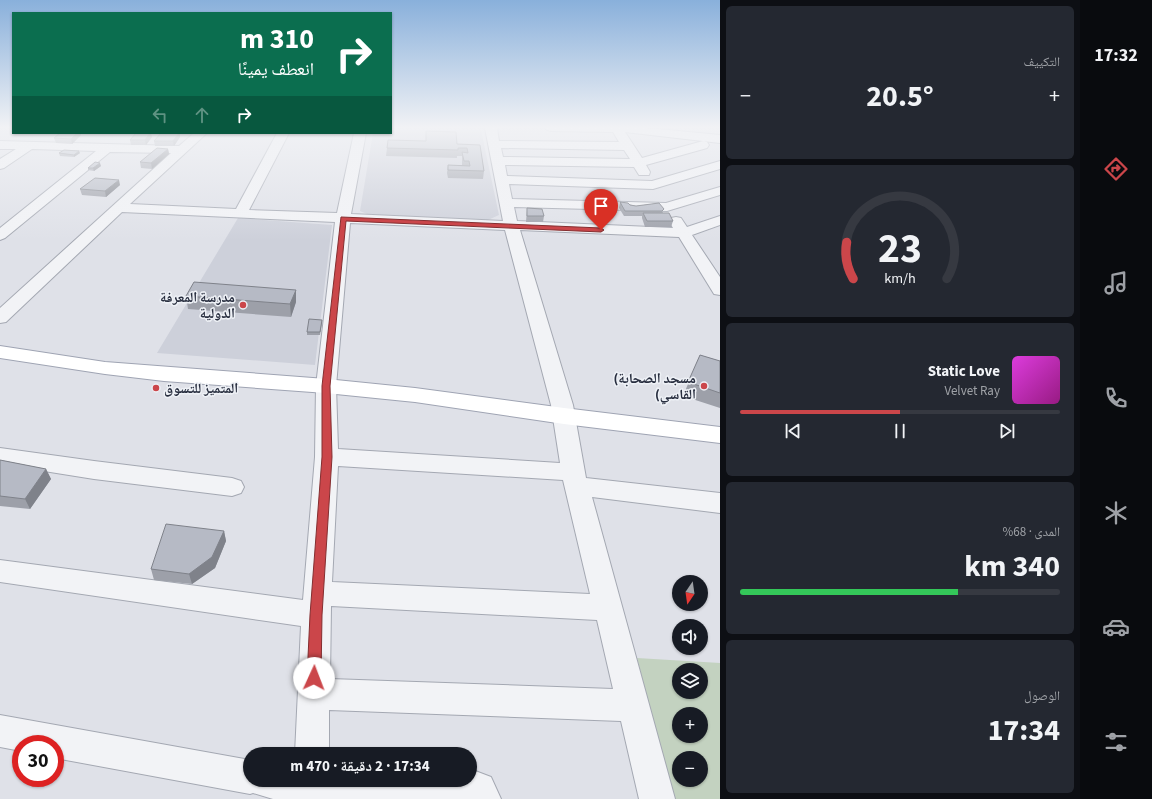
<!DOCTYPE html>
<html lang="ar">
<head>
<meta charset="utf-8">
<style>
  :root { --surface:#171b24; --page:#242831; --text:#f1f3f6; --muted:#9ea1a6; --line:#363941; --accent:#cb464a }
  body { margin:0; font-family:"Source Sans 3","Noto Naskh Arabic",sans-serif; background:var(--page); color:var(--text); direction:rtl; height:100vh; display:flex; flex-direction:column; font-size:15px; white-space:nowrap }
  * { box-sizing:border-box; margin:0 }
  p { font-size:13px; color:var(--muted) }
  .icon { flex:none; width:22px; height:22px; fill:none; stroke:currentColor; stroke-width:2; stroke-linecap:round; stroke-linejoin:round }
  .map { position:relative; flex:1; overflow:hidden; direction:ltr }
  .drawer { display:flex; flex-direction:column; gap:6px; padding:6px; background:#0d0f14; width:360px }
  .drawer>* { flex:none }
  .top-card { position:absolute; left:12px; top:12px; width:380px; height:122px; border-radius:0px; box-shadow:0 1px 3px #0004; direction:rtl; background:#0b6e4f; color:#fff; overflow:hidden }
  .needle { width:26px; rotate:193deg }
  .controls { position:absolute; left:672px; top:575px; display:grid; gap:8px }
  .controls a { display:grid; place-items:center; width:36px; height:36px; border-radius:50%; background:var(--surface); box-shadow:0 1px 3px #0004; font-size:20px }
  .speed { position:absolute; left:12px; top:735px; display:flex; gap:8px; font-size:20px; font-weight:700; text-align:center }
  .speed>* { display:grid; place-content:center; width:52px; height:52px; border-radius:50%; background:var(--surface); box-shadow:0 1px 3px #0004; line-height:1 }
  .speed .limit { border:6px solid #d22; background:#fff; color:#111 }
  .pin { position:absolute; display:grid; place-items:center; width:34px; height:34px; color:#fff; margin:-41px -17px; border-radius:50% 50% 50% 0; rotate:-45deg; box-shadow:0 0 4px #0007 }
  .pin .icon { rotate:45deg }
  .me { position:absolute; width:44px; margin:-22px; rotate:2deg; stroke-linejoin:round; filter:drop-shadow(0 0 3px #0008) }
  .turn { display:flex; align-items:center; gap:14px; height:84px; padding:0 12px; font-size:18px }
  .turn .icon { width:52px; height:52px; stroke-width:2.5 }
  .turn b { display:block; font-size:28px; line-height:34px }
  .lanes { display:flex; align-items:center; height:38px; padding:0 12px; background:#0003; justify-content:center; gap:20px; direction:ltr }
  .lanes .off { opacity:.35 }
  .big { font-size:30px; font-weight:700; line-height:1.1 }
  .drawer .tile { flex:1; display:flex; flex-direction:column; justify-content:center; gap:6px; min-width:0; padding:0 14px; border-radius:6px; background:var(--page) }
  .drawer .dial { align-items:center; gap:0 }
  .dial svg { height:104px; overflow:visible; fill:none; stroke:var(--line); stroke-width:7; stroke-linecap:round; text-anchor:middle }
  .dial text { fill:var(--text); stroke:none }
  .song { display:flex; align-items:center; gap:12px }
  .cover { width:48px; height:48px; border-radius:6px; background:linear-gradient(135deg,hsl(300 70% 55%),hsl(310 70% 35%)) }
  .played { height:4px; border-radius:2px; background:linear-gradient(90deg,var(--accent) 50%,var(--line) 50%) }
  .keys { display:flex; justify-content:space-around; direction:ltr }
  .heat { display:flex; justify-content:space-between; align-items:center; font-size:22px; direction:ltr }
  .charge { height:6px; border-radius:3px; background:linear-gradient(90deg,#34c759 68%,var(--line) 0) }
  .trip { position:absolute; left:243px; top:747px; width:234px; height:40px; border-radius:20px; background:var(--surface); box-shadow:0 1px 3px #0004; font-weight:700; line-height:40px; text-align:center; direction:rtl }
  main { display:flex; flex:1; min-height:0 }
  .tab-bar { display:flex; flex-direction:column; width:72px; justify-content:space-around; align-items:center; background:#090b0e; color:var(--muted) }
  .tab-bar .icon { width:28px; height:28px }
  .tab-bar .on { color:var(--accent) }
  .tab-bar b { font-size:18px; color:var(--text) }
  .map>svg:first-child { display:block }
</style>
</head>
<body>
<main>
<nav class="tab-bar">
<b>17:32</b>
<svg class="icon on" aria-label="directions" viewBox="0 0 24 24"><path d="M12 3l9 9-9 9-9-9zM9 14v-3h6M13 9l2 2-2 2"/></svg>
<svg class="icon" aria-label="music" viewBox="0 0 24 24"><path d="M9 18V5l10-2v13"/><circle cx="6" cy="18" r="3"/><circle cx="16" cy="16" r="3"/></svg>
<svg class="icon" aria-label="phone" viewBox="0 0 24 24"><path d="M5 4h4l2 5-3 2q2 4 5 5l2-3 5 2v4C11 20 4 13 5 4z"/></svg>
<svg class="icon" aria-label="climate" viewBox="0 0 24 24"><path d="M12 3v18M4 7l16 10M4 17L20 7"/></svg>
<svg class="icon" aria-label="car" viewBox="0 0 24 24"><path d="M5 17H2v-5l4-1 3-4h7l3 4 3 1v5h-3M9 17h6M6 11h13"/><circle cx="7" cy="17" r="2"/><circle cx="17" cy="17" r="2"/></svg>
<svg class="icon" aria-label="filters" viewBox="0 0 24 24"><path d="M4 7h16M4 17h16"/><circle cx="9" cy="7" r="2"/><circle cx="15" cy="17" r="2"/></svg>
</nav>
<section class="drawer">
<div class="tile"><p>التكييف</p>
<div class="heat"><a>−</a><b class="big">20.5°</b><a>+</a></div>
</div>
<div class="tile dial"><svg viewBox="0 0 100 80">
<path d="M14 69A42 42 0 1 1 86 69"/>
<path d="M14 69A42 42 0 0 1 9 41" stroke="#cb464a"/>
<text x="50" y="56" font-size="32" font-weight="700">23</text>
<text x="50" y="72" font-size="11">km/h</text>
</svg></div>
<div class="tile">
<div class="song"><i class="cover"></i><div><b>Static Love</b><p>Velvet Ray</p></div></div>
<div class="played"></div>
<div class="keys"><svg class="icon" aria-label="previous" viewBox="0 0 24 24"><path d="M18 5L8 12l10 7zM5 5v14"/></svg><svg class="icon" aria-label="pause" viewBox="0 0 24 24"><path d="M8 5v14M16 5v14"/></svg><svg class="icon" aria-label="next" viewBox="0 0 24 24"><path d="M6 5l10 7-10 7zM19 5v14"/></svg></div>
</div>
<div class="tile"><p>المدى · 68%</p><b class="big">340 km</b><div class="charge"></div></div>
<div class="tile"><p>الوصول</p><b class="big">17:34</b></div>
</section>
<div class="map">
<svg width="720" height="799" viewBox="0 0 720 799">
  <rect width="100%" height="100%" fill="#dfe1e8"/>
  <path fill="#cdd0da" d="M391,130H481L499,215L488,220L372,216L360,211L373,133H391Z
    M238,218L332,225L315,365L157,353Z"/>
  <path fill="#c3d2c0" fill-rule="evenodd" d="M637,658L720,663V799H673ZM679,670H701V692H679ZM679,714H701V736H679ZM679,758H701V780H679Z"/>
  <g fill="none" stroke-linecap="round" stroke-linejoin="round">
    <defs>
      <path id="minor" d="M485,128H497L499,141L619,142L613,132L551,131L547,130L545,128H647L720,135V143L625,132L642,158L703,141L707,142L709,145L707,148L646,165L650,172L649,175H639L634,167L505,165L507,176L652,181L720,161V169L653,189L509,184L512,199L666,203L720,187V195L667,211L514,207L517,221L673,228L669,221L671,218L676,217L681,218L687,227L720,216V225L692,235L720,277V295L714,294L679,237L520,230L573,405L586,478L720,493V513L592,497L675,799H639L621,721L329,710V754H295L301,626L0,582V560L303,600L315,457L316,386L335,222L122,212L6,322L0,323V308L171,153L110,152L5,238L0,240V228L96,151L32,149L4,168L0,169V159L16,149H0V141L179,146L194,133H207L130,204L236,209L277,133H289L249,210L337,213L354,133H366L351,214L503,221ZM501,148L624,150L630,159L503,157ZM350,223L505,230L551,405L560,463L338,449L336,386ZM338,466L563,480L590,594L332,582ZM331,606L597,620L613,689L330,679Z
        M0,448L94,461L232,478L241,481L244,487L241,493L232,496L94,479L0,464Z
        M0,715L250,760V780H470V769L491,777L501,799H273L253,793L250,794L55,758V744H21V751L0,747Z"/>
      <path id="major" d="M0,346L105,362L326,379L415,388L564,408L720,427V443L564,424L415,402L326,393L164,381L105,374L0,358Z"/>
    </defs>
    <use href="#minor" stroke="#a4a8b2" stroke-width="2"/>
    <use href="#major" stroke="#9fa4b3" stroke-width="2"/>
    <use href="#minor" fill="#f2f3f6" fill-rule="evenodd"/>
    <use href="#major" fill="#fff" fill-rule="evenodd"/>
  </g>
  <path fill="#9da0a9" d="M426,131L457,144L480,145L484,171L483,179L448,178L447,173L448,165H462V156H457V158L386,156L387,148L426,141Z
    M60,133H93H81V135L72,144L56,143L54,138Z
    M152,137L146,145H131L130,140Z
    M180,137L174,146H155L154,141Z
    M168,149L169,154L152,169L141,168L140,162Z
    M59,153H80L74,157L60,156Z
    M101,166L94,171L88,170V168Z
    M120,185L106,197L82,195L80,189Z
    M620,202L636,206L659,203L663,213L673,221L671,227H645L642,218V216H624L619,208Z
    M527,208L544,216L543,222H526Z
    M296,290V302L291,317L188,309L186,296Z
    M322,320V323L320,335H307V332Z
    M700,355L720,361V408L683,396Z
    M0,460L46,469L51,479L30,509L0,506Z
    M224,531L226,541L215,568L192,584L154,580L151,569Z"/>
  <path fill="#7f828a" d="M77,133H81V135L72,144L71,139Z
    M150,133H151L152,137L146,145L145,140Z
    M179,133H180V137L174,146L173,141Z
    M168,149L169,154L152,169L151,163Z
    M79,151L80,153L74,157V155Z
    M100,163L101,166L94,171L93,168Z
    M119,180L120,185L106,197L105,191Z
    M296,290V302L291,317L290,304Z
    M46,469L51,479L30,509L25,499Z
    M224,531L226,541L215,568L192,584L189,574Z"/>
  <path fill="#b6bac5" stroke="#7f828a" d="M426,131L456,132L457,144L480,145L484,171L448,170V165L470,166L469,161H464L462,152L468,153L467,148H458V150L387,148L388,140L426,141Z
    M60,133H77L71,139L54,138Z
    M136,133H150L145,140H130Z
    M161,133H179L173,141H154Z
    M157,148L168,149L151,163L140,162Z
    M64,150L79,151L74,155L59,153Z
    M95,162L100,163L93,168H88Z
    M95,178L119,180L105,191L80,189Z
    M620,202L628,203L630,205L636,206L659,203L664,209L662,211H625Z
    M527,208L542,209L544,216H527Z
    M643,213H669L673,221H647Z
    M194,282L296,290L290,304L186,296Z
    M309,319L322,320L320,332H307Z
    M700,355L720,361V393L688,382Z
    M0,460L46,469L25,499L0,496Z
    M166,524L224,531L212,557L189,574L151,569Z"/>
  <linearGradient id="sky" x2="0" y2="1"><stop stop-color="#89b0db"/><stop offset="0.53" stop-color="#f1f2f5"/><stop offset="1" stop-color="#f1f2f5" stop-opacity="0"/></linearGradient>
  <rect width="720" height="240" fill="url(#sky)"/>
  <path fill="#cb464a" stroke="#842e30" d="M341,217L601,228L604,230L601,232L346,221L330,386L332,457L322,615L321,678L319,683L314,685L309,683L307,678L310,615L322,457V386Z"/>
  <g fill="#cb464a" stroke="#eef1f6" stroke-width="1.5">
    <circle cx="243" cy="305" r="4"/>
    <circle cx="704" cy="386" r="4"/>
    <circle cx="156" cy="388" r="4"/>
  </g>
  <g text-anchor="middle" stroke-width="3" stroke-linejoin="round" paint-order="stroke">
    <g font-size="14" font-weight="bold" fill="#282e3f" stroke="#eef1f6" text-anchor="end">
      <text x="235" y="302">مدرسة المعرفة<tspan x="235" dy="16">الدولية</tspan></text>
      <text x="696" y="383">(مسجد الصحابة<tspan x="696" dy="16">(القاسي</tspan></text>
      <text x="164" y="393" text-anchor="start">المتميز للتسوق</text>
    </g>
  </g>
</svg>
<div class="controls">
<a><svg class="needle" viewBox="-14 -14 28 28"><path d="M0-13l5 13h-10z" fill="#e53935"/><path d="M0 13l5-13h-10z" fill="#9ea1a6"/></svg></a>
<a><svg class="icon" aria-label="sound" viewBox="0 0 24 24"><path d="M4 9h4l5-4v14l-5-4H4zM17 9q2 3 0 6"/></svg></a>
<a><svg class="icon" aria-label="layers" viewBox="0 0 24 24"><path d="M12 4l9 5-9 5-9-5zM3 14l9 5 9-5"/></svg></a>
<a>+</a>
<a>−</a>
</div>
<div class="speed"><div class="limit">30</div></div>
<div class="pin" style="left:601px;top:230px;background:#d93025"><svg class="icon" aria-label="arrive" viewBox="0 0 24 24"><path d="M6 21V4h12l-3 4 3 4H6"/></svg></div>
<svg class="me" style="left:314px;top:678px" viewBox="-20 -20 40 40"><circle r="19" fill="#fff"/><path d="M0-13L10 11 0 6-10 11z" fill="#cb464a"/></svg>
<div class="trip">17:34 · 2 دقيقة · 470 m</div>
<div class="top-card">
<div class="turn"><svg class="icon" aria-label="right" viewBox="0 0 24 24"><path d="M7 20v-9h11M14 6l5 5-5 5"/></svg><div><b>310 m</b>انعطف يمينًا</div></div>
<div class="lanes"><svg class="icon off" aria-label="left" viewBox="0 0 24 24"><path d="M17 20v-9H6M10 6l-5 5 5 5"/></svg><svg class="icon off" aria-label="ahead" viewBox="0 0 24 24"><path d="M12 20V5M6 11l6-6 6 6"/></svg><svg class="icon" aria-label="right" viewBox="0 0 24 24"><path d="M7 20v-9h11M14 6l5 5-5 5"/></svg></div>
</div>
</div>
</main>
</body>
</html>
